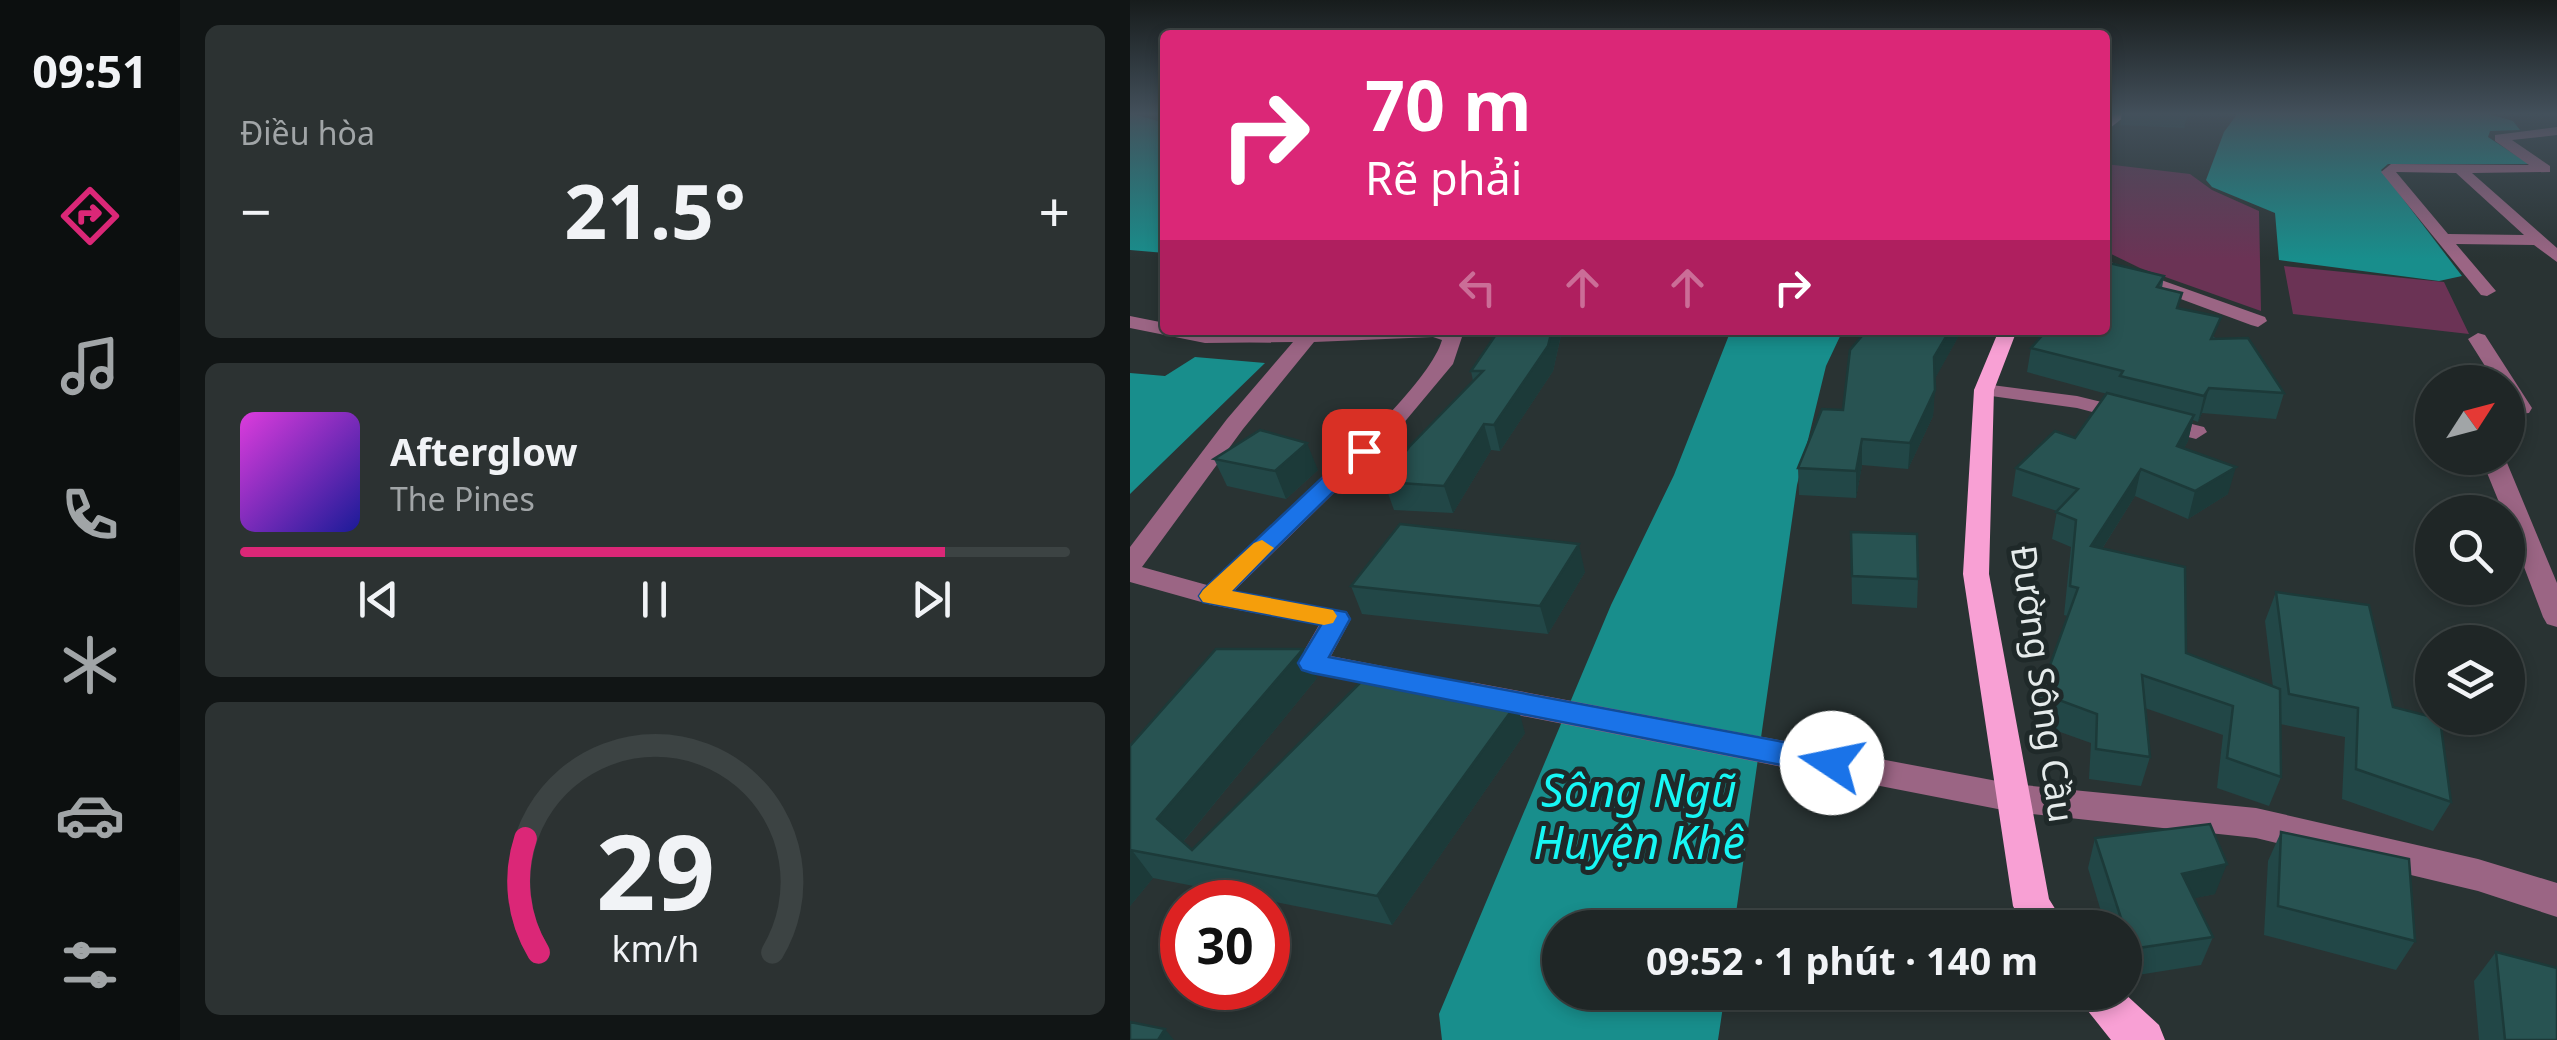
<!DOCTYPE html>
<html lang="vi">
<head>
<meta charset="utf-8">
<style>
  :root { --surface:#1f2626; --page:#2c3232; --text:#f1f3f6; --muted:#a1a5a7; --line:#3c4343; --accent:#db2777 }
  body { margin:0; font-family:"Noto Sans",sans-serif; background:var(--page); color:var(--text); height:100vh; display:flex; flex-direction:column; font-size:38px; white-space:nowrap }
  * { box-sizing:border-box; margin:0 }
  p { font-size:32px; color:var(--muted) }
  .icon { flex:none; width:55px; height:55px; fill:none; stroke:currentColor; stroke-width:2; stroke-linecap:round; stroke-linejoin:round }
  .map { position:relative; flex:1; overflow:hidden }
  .panel { display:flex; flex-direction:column; gap:25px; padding:25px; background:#111515; width:950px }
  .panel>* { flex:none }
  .hud { position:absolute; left:30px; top:30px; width:950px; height:305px; border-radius:10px; box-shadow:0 5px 15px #0003,0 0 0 2px var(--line); background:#db2777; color:#fff; overflow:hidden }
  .needle { width:65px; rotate:54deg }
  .fabs { position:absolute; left:1285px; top:365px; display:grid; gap:20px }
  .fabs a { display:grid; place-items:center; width:110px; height:110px; border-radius:50%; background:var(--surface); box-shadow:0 5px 15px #0003,0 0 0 2px var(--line); font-size:50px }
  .speed { position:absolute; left:30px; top:880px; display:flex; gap:20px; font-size:50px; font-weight:700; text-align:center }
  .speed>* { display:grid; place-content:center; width:130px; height:130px; border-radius:50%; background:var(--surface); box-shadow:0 5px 15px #0003,0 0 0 2px var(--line); line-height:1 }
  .speed .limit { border:15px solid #d22; background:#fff; color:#111 }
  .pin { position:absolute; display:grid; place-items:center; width:85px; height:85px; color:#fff; margin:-42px; border-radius:20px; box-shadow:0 5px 15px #0006 }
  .me { position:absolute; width:110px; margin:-55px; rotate:281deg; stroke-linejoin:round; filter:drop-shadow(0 0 8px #0008) }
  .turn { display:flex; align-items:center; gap:35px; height:210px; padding:0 40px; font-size:45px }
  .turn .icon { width:130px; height:130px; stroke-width:2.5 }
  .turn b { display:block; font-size:70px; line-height:85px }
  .lanes { display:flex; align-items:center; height:95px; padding:0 40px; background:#0003; justify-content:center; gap:50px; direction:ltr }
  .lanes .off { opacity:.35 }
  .big { font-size:75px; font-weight:700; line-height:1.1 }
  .panel .tile { flex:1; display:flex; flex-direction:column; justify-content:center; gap:15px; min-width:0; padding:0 35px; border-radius:15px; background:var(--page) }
  .panel .dial { align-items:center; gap:0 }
  .dial svg { height:260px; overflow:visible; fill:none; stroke:var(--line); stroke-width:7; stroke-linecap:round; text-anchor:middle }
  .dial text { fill:var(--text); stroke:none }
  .song { display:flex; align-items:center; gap:30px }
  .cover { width:120px; height:120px; border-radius:15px; background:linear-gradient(135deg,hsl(300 70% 55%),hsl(240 70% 35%)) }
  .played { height:10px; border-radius:5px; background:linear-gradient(90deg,var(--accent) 85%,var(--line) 85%) }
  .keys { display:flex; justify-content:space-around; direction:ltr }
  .heat { display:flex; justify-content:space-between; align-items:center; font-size:55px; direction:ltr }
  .trip { position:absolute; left:412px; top:910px; width:600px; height:100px; border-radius:50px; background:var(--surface); box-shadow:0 5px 15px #0003,0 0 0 2px var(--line); font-weight:700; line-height:100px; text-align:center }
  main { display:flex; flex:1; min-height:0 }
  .tab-bar { display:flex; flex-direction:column; width:180px; justify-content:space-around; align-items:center; background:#0c0f0f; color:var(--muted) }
  .tab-bar .icon { width:70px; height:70px }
  .tab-bar .current { color:var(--accent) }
  .tab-bar b { font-size:45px; color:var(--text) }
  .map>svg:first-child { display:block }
</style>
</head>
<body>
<main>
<nav class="tab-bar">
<b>09:51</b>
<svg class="icon current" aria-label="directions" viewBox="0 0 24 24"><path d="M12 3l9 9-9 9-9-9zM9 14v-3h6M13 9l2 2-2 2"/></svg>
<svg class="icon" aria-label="music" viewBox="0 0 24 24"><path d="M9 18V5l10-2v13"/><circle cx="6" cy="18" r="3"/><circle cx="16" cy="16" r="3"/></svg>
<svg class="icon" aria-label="phone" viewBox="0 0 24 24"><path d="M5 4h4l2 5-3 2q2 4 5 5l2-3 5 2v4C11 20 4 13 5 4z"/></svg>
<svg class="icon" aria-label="climate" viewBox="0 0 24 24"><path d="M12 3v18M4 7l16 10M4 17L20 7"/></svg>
<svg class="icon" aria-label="car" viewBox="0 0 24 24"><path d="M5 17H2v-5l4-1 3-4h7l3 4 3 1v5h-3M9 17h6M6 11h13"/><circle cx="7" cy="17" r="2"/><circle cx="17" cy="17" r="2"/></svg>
<svg class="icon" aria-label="filters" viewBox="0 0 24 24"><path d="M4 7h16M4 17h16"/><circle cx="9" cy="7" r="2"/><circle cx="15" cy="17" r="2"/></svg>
</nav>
<section class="panel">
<div class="tile"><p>Điều hòa</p>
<div class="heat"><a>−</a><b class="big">21.5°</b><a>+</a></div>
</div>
<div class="tile">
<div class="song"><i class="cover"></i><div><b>Afterglow</b><p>The Pines</p></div></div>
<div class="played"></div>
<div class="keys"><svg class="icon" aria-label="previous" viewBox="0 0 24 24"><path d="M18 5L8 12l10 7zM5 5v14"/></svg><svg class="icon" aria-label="pause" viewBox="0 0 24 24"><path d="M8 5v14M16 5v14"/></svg><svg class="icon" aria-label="next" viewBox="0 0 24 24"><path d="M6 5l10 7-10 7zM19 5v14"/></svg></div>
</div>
<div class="tile dial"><svg viewBox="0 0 100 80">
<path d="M14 69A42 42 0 1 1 86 69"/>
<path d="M14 69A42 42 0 0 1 10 34" stroke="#db2777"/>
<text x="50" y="56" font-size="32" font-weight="700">29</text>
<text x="50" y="72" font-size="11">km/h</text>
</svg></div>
</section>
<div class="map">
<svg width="1427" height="1040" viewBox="0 0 1427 1040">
  <rect width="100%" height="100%" fill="#293333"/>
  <path fill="#6b3355" d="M975,164L1060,174L1082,190L1129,211L1131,311L1010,268L975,251Z
    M1154,266L1314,282L1339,334L1163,314Z"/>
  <path fill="#188e8c" d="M0,113L35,122V253L0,250Z
    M1108,113H1355L1383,121L1390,130L1360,131L1358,137L1399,164H1258L1251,170L1332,276L1309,281L1149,260L1145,213L1082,187L1076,180L1094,132Z
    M601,330H713L696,366L667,485L604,927L430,928V992L595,993L588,1040H312L309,1014L481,605L544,475Z
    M65,357L135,363L0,494V373L35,376Z"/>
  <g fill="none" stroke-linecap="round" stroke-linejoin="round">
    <path fill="#9b6584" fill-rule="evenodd" d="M1427,127V135L1382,140L1420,166V172L1342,173L1427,248V262L1404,245L1326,244L1366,291L1357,296L1351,295L1251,172L1261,164L1399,165L1365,141V135ZM1266,172L1326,173L1394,235L1318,234Z
      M975,260L1135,317L1137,321L1128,327L1121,325L975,271Z
      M0,316L35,323V330L329,333L332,337L323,364L267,431L104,591L217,612L221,619L201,656L283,672L287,680L283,688L272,691L172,671L167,663L189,625L82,605L0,582V547L97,419L163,342L75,343L0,328ZM303,337L312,340C296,397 128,537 77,585L12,567L113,429L184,342Z
      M1348,333L1355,335L1402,408L1399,413L1378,415V382H1365L1338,339Z
      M854,384L947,396L1074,427L1077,432L1066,439L947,408L847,394L844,390L847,386Z
      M1351,458H1375L1427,583V627L1417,624L1413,617L1378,525V512H1373Z
      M341,682L883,784L1126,808L1348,859L1427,883V917L1348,891L1126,838L883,812L341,706L330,702L326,694L330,686Z"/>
    <path fill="#f8a0d4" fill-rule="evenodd" d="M985,113H999L975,132V122Z
      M869,330H887L864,390L859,574L919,899L937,928H895L883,906L833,574L844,390Z
      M948,992H993L1029,1025L1035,1040H981L954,1006Z"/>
  </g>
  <path fill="#224747" d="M0,113H35V123Z
    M992,113H1058L1054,128L990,125Z
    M1034,276L1032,288L1048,308L1154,393L1146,419L1072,413L1068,422L1063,420L1058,441L1054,448L1098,494L1058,519L1005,496L972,549L1056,653L1143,687L1135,621L1146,592L1263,707L1321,802L1303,831L1212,799L1215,737L1150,724L1151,777L1139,806L1087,788L1093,735L1015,708L1020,757L1011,786L959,779L961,743L905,723L910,693L938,616L934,615L941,547L922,539L927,511L882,496L886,468L945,438L977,394L897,372L901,348Z
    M369,330H450L432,331L423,371L370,451L361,450L323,513L264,510L254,482L343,381L341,371Z
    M737,330H832L805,378L803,416L778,469L732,465L726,498L669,495L668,468L713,410Z
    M84,459L188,470L156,499L97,486Z
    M721,532L788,579L787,608L722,604Z
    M455,572L418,634L232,614L221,586Z
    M187,678L53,842L62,850L395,733L262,925L23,878L0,906V746Z
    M1151,832L1285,941L1266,970L1134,935L1138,861Z
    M965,838L1085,894L1064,898L1083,937L1071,965L995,977V928H976L958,868Z
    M1366,952L1427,1040H1349L1344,981Z"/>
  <path fill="#1c3a39" d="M422,330H432L423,371L370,451L364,425Z
    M820,330H832L803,382L804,357Z
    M1079,388L1072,413L1068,422L1074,396Z
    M805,390L803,416L778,469L780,443Z
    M1064,415L1058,441L1041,473L1047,446Z
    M354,424L361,450L323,513L314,486Z
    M732,439V465L726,498V471Z
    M177,443L188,470L156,499L145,471Z
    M1106,467L1098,494L1058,519L1065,491Z
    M1011,469L1005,496L956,574L961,546Z
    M449,544L455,572L418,634L410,606Z
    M173,649L187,678L47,849L27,819Z
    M387,703L395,733L262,925L247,896Z
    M1,849L23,878L0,906V850Z
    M1097,864L1085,894L1042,903L1052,874Z
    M35,1029L44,1040H28Z"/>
  <path fill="#285352" stroke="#1c3a39" stroke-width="2.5" d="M975,262L1034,276L1027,287L1052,293L1047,308L1091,317L1081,339L1118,338L1154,393L1079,388L1074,396L990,376L993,371L901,348L917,330H975Z
    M369,330H422L418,346L364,425L354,424L314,486L254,482L279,447L353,371H341Z
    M737,330H820L804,357L805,390L780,443L732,439L726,471L668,468L692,409L713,410L720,350Z
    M977,393L1064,415L1047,446L1106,467L1065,491L1011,469L961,546L1055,567L1056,653L1150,689L1151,777L1097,758L1103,706L1012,675L1020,757L966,749L967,714L910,693L948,588L940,586L946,520L926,512L948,489L886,468L925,431L945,438Z
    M130,430L177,443L145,471L84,459Z
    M270,524L449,544L410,606L221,586Z
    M721,532L787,534L788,579L722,576Z
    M1146,592L1239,605L1263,707L1310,719L1321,802L1226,769L1228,708L1159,694Z
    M86,649H173L27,819L62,850L245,668L387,703L247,896L0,850V746Z
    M1080,824L1097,864L1052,874L1083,937L1001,949L965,838Z
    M1151,832L1279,859L1285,941L1148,906Z
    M1366,952L1427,968V1040H1375Z
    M0,1022L35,1029L28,1040H0Z"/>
  <linearGradient id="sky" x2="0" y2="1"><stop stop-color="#171c1c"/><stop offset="0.44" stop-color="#43505b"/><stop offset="1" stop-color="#43505b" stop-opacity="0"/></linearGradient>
  <rect width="1427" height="259" fill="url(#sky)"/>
  <path fill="#1a73e8" stroke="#114b97" stroke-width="2.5" d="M234,445L241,446L244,451L241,455L102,591L216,612L220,619L199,657L702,751L712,754L716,763L712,772L702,775L182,673L172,670L168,663L191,625L73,602L69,596L73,590L226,446Z"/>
  <path fill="#f59e0b" d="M132,540L144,548L102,591L203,610L207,616L203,623L194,625L73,602L69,596L73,590L124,543Z"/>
  <g text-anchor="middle" stroke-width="10" stroke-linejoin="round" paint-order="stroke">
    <g font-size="35" fill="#e5ebeb" stroke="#1f2929">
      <text transform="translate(912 684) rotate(82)" y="12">Đường Sông Cầu</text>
    </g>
    <g font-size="45" font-style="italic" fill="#17f7f5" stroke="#1f2929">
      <text x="509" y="807">Sông Ngũ<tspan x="509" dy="52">Huyện Khê</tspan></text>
    </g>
  </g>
</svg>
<div class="fabs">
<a><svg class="needle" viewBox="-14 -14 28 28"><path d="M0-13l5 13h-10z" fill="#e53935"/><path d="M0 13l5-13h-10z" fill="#a1a5a7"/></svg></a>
<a><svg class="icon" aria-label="search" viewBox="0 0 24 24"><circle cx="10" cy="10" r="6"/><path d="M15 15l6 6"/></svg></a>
<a><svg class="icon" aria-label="layers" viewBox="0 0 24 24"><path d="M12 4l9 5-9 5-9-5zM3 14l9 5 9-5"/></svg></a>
</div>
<div class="speed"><div class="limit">30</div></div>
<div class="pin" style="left:234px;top:451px;background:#d93025"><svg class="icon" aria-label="arrive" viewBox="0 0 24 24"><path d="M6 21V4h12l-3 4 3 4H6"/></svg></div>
<svg class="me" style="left:702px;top:763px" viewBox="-20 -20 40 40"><circle r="19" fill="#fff"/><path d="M0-13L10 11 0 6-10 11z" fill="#1a73e8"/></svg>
<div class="trip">09:52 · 1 phút · 140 m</div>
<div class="hud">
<div class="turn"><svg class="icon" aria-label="right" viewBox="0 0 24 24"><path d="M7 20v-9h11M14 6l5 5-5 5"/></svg><div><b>70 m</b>Rẽ phải</div></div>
<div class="lanes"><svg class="icon off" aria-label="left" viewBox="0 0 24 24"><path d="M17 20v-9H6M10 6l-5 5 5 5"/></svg><svg class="icon off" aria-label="ahead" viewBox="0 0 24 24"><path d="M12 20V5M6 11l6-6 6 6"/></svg><svg class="icon off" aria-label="ahead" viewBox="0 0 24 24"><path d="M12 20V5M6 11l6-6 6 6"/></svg><svg class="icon" aria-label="right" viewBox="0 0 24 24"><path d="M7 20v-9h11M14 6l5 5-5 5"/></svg></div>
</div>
</div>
</main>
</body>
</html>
